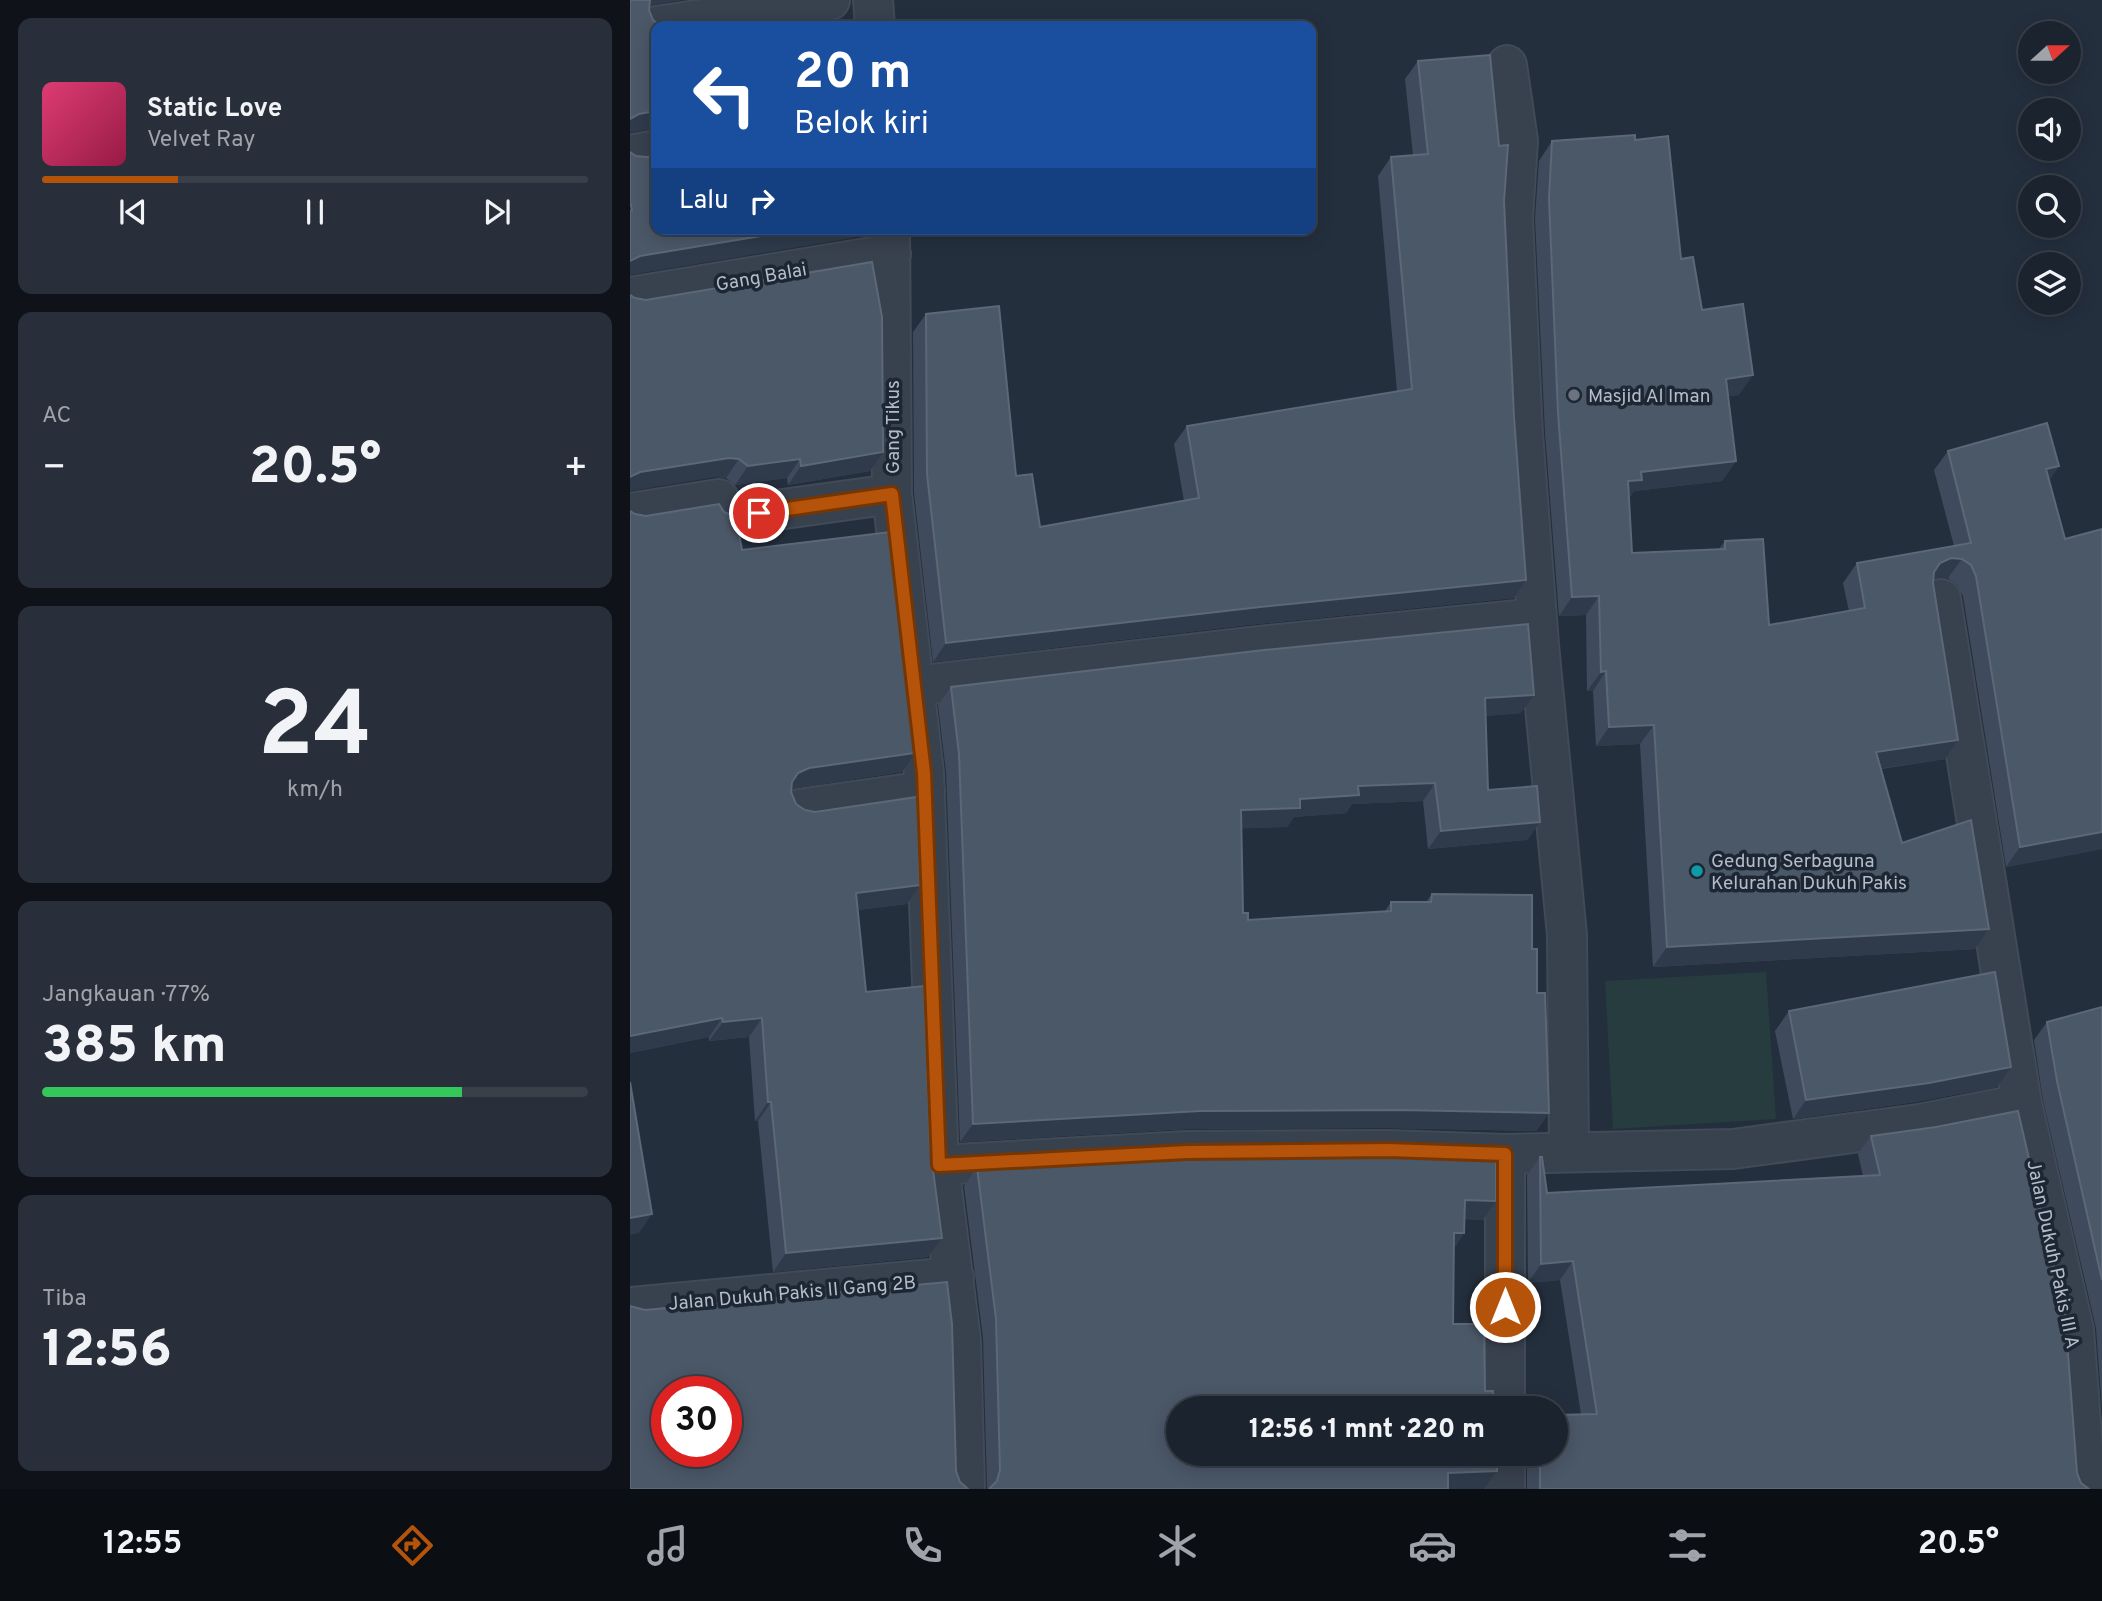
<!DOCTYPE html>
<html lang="id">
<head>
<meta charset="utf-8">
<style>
  :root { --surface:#1b232e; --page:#282f3a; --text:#f1f3f6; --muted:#a0a4aa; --line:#39404a; --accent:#b45309 }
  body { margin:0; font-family:Overpass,sans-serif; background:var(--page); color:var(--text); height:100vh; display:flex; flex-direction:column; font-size:26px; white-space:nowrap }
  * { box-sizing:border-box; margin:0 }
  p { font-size:23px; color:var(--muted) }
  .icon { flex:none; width:38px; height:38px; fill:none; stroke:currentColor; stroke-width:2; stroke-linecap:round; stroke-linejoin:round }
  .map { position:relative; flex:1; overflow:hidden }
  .side { display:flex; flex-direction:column; gap:18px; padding:18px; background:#0f1319; width:630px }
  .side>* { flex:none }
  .banner { position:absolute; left:21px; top:21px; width:665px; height:214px; border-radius:14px; box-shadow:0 4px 18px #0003,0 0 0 2px var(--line); background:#1a4fa0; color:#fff; overflow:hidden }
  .needle { width:46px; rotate:69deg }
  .controls { position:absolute; left:1388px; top:21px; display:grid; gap:14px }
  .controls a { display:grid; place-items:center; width:63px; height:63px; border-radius:50%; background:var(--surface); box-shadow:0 4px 18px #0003,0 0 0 2px var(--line); font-size:35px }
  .speed { position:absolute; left:21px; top:1376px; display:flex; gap:14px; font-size:35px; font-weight:700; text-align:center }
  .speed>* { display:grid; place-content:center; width:91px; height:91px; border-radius:50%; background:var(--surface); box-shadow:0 4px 18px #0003,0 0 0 2px var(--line); line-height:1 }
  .speed .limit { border:10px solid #d22; background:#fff; color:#111 }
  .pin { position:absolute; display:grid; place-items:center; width:60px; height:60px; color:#fff; margin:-30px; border:4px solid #fff; border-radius:50%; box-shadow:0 2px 7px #0007 }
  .me { position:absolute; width:77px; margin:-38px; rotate:0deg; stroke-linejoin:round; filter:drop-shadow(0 0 5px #0008) }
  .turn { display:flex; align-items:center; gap:24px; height:147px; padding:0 28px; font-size:32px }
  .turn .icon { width:91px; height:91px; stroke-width:2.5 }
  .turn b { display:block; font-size:49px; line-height:60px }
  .then { display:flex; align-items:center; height:66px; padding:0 28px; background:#0003; gap:14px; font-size:26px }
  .big { font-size:52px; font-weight:800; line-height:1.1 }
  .side .tile { flex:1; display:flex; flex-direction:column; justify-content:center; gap:10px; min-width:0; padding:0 24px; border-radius:14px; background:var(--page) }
  .side .dial { align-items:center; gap:0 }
  .dial b { font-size:91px; line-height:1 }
  .song { display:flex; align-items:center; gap:21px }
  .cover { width:84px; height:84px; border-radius:10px; background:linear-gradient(135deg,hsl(340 70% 55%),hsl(340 70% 35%)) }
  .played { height:7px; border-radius:4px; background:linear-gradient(90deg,var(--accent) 25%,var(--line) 25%) }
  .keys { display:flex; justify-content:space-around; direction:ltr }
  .heat { display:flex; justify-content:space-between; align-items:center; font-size:38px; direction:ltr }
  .charge { height:10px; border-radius:5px; background:linear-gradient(90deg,#34c759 77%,var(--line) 0) }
  .trip { position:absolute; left:536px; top:1396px; width:402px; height:70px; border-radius:35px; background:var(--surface); box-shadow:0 4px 18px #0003,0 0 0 2px var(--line); font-weight:800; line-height:70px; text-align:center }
  .tab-bar { display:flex; height:112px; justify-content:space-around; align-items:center; background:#0b0e12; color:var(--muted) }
  .tab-bar .icon { width:49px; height:49px }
  .tab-bar .active { color:var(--accent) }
  .tab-bar b { font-size:32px; color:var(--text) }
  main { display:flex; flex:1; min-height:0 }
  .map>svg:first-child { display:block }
</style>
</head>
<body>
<main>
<section class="side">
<div class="tile">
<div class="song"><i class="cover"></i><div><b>Static Love</b><p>Velvet Ray</p></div></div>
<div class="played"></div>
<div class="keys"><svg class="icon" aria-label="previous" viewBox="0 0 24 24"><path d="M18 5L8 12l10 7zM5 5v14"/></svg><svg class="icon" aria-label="pause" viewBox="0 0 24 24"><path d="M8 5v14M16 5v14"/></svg><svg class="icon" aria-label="next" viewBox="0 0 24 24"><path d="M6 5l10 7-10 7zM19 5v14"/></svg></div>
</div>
<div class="tile"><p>AC</p>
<div class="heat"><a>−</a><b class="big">20.5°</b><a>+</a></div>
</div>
<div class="tile dial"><b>24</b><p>km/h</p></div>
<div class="tile"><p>Jangkauan · 77%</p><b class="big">385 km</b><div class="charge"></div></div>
<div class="tile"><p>Tiba</p><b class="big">12:56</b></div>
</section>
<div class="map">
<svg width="1472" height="1489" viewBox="0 0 1472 1489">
  <rect width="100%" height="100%" fill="#242f3e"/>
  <path fill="#263c3f" d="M1136,972L1146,1119L983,1129L975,981Z"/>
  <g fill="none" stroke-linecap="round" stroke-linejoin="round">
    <defs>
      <path id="minor" d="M243,0L245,26
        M27,26L200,0
        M877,65L888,141L883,218L893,434L909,645L937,935L939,1152
        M0,155L26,150
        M260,229L262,494L294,773L309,1165L331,1341L335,1489
        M0,297L261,254
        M0,513L89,499L95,514L103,516L262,494
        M1311,599L1392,1104L1444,1330L1456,1489
        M284,686L619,647L906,618
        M169,809L295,791
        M875,1154V1409
        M309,1165L557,1151L758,1150L875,1154L1103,1149L1289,1124L1392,1104
        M0,1307L324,1277
        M875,1454V1489"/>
    </defs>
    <use href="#minor" stroke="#414a57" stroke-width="42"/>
    <use href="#minor" stroke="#38414e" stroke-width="38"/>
  </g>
  <path fill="#3f4b5c" d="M788,61L874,201L884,417L896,580L884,598L617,625L303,662L284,493L283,332L296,314L386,476L410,527L554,501L544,444L557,426L767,391L748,176L761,157L783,155L775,79Z
    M1005,140L1072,310L1109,395L1098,396L1106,461L1092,481L1004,491L999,498L1002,553L1089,549L1095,541L1139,625L1219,611L1213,583L1227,563L1324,546L1304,470L1318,451L1429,466L1419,480L1435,539L1472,529V849L1376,867L1333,596L1327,585L1318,578H1307L1303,579L1315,759L1251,769L1272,843L1359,929L1345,949L1023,967L1010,744L966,746L963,691H957L956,615L929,616L915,433L905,218L909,161L922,141Z
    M0,295L240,471L158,485L157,478L105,485L96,478L86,477Z
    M0,511L5,514L112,550L272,772L165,788L161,789V792L166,804L277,904L228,910L236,992L298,1257L143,1272L128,1121H125L119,1037L79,1041V1037L0,1053Z
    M321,687L891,713L855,716L858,790L910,822L897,840L798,849L793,801L722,804L716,813L664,817L657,827L611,828L613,913L618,920L755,911L761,902H796L802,894L902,949L919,1113L906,1131L758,1128L557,1129L330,1142L316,772L308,705Z
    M1472,1007V1410L1466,1328L1413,1100L1404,1040L1417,1022Z
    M1159,1011L1367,1087L1285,1102L1163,1119L1145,1031Z
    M1241,1136L1447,1473L1451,1483L1459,1489H897V1454H926L951,1414L930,1280L898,1283L897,1175L910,1157L917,1193L1233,1176L1228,1154Z
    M347,1167L866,1201L853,1220L835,1219L834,1233L824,1248L823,1324L855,1391L867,1471L854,1489H357L353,1338L334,1186Z"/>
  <path fill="#2f3b4b" d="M19,0H53L23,5L14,9Z
    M26,111V129H22L0,133V119L9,114Z
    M174,229H228L222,238L0,275V261L10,256Z
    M1123,375L1109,395L1083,398L1096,379Z
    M253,452L240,471L158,485L171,466Z
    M99,458L109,459L96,478L86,477L0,491V477L10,472Z
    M170,459L157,478L105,485L118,466Z
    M1106,461L1092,481L1004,491L998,499V481L1011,472Z
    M1429,466L1415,485L1416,469Z
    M1321,558L1332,559L1318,578H1307L1297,583L1310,563Z
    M896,580L884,598L617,625L303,662L316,643L630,607Z
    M969,596L956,615L929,616L942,597Z
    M976,671L963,691H957L971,672Z
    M904,695L891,713L842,717L855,698Z
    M1024,725L1010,744L966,746L979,727Z
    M1328,740L1315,759L1233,771L1246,752Z
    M285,753L272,772L165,788L155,792L168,773L179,768Z
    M805,783L793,801L722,804L716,813L664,817L657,827L598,829L611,810L728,786Z
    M910,822L897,840L798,849L811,831Z
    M1472,832V849L1376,867L1390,847Z
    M290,885L277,904L213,912L226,893Z
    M1359,929L1345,949L1023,967L1037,947Z
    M92,1018L79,1037L0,1053V1036Z
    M132,1018L119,1037L79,1041L93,1022Z
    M1381,1067L1367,1087L1285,1102L1163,1119L1176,1100Z
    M138,1102H141L128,1121H125Z
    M771,1110L919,1113L906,1131L758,1128L557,1129L330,1142L343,1124L570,1111Z
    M835,1200L866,1201L853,1220L821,1219Z
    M22,1214L9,1233L0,1235V1218Z
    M824,1233H834L821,1252Z
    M312,1238L298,1257L143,1272L156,1253Z
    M943,1261L930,1280L898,1283L911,1264Z
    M867,1471L854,1489H807L818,1473Z"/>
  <path fill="#4b5868" stroke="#5c6777" stroke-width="2" fill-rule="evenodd" d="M0,0H20L19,10L23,20L31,26H26V111L9,114L0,119Z
    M81,23L82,26H59Z
    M860,55L869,146L878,145L874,201L884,417L896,580L630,607L316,643L297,474L296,314L369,306L386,476L402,474L410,527L569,498L557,426L782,389L761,157L798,154L788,61Z
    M1005,135V140L1038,136L1051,259L1063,257L1072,310L1113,304L1123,375L1096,379L1106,461L1011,472L1012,480L998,481L1002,553L1095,549V541L1133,539L1139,625L1235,608L1227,563L1341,543L1318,451L1417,423L1429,466L1416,469L1435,539L1472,529V832L1390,847L1346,576L1341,565L1332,559L1321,558L1310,563L1304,572L1303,583L1328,740L1246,752L1272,843L1341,820L1359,929L1037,947L1024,725L979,727L976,671L971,672L969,596L942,597L928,413L919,199L922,141Z
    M0,152L6,156L17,157L26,156V229H174L10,256L0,261V211L2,210L0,202Z
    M242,262L252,317L253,452L171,466L170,459L118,466L109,459L99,458L10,472L0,477V295L5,298L16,300Z
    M89,504L94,512L106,517L112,550L260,532L285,753L179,768L168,773L162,782L161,792L166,804L175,810L185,812L287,797L290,885L226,893L236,992L294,986L300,1147L312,1238L156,1253L141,1102H138L132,1018L93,1022L92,1018L0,1036V511L5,514L16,516Z
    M898,624L904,695L855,698L858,790L907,786L910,822L811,831L805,783L728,786L729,795L670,799V808L611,810L613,913H618V920L761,911V902H801L802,894L902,895V949H907V993H915L919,1113L771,1110L570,1111L343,1124L329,754L321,687L634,650Z
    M1365,972L1381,1067L1299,1083L1176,1100L1159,1011Z
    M1472,1007V1280L1427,1081L1417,1022Z
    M0,1082L22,1214L0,1218Z
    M1388,1111L1435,1315L1447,1473L1451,1483L1459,1489H910V1454H926V1415L967,1414L943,1261L911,1264L910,1157H912L917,1193L1250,1175L1241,1136L1306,1127Z
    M771,1153L866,1156V1201L835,1200L834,1233H824L823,1324H854L855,1391H863L864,1409H548V1454H867V1471L818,1473V1489H359L367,1481L370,1470L366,1319L347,1167L571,1154Z
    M317,1282L322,1324L326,1471L330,1482L338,1489H0V1306L15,1310ZM37,1391H96V1451H37Z"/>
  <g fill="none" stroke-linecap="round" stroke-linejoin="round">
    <defs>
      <path id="route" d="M129,513L262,494L294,773L309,1165L557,1152L758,1150L875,1154V1307"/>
    </defs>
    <use href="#route" stroke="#753606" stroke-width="18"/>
    <use href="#route" stroke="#b45309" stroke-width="12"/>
  </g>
  <circle fill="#6b7280" stroke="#1d2633" stroke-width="2.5" cx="944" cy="395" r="7"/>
  <circle fill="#0f9aa8" stroke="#1d2633" stroke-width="2.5" cx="1067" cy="871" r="7"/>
  <g text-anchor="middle" stroke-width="7" stroke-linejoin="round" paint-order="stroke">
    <g font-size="19" fill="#b4bcc9" stroke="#1d2633">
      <text transform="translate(131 276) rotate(-10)" y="7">Gang Balai</text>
      <text transform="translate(262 427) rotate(-90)" y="7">Gang Tikus</text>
      <text transform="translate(1424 1254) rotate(78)" y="7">Jalan Dukuh Pakis III A</text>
      <text transform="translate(162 1292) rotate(-5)" y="7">Jalan Dukuh Pakis II Gang 2B</text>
    </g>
    <g font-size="19" fill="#b4bcc9" stroke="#1d2633" text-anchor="start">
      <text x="958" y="402">Masjid Al Iman</text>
      <text x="1081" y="867">Gedung Serbaguna<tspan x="1081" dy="22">Kelurahan Dukuh Pakis</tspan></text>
    </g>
  </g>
</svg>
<div class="controls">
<a><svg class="needle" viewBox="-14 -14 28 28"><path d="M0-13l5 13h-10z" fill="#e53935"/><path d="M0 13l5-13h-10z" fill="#a0a4aa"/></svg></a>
<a><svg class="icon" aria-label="sound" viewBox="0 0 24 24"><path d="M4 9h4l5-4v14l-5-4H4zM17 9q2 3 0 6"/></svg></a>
<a><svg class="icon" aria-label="search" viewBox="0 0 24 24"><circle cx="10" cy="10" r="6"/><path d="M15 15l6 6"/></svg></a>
<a><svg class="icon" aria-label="layers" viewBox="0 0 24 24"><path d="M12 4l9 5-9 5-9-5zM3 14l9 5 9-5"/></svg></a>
</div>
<div class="speed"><div class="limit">30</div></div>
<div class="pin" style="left:129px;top:513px;background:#d93025"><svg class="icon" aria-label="arrive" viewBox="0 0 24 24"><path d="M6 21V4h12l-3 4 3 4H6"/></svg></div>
<svg class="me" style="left:875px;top:1307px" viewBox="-20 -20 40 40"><circle r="17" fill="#b45309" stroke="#fff" stroke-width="3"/><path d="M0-11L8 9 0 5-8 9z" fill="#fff"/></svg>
<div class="trip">12:56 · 1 mnt · 220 m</div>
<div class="banner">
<div class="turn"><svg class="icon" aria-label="left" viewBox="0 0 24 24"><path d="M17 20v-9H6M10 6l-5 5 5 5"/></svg><div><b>20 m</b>Belok kiri</div></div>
<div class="then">Lalu<svg class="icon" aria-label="right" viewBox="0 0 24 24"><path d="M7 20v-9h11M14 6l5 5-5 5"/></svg></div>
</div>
</div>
</main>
<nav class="tab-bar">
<b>12:55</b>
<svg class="icon active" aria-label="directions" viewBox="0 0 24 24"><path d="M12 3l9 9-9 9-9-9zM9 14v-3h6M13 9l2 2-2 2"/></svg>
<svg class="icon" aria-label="music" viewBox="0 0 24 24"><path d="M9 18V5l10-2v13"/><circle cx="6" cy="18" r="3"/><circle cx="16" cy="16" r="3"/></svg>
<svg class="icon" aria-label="phone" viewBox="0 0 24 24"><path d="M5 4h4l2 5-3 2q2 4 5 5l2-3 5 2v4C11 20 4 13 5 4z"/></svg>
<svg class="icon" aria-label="climate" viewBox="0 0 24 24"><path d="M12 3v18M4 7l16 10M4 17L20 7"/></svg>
<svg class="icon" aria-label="car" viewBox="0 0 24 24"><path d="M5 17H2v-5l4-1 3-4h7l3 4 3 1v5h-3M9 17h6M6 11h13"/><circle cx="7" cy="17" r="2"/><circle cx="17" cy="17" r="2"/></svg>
<svg class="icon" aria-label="filters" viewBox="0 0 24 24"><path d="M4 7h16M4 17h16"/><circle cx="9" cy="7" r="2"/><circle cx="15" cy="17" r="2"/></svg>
<b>20.5°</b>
</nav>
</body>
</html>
